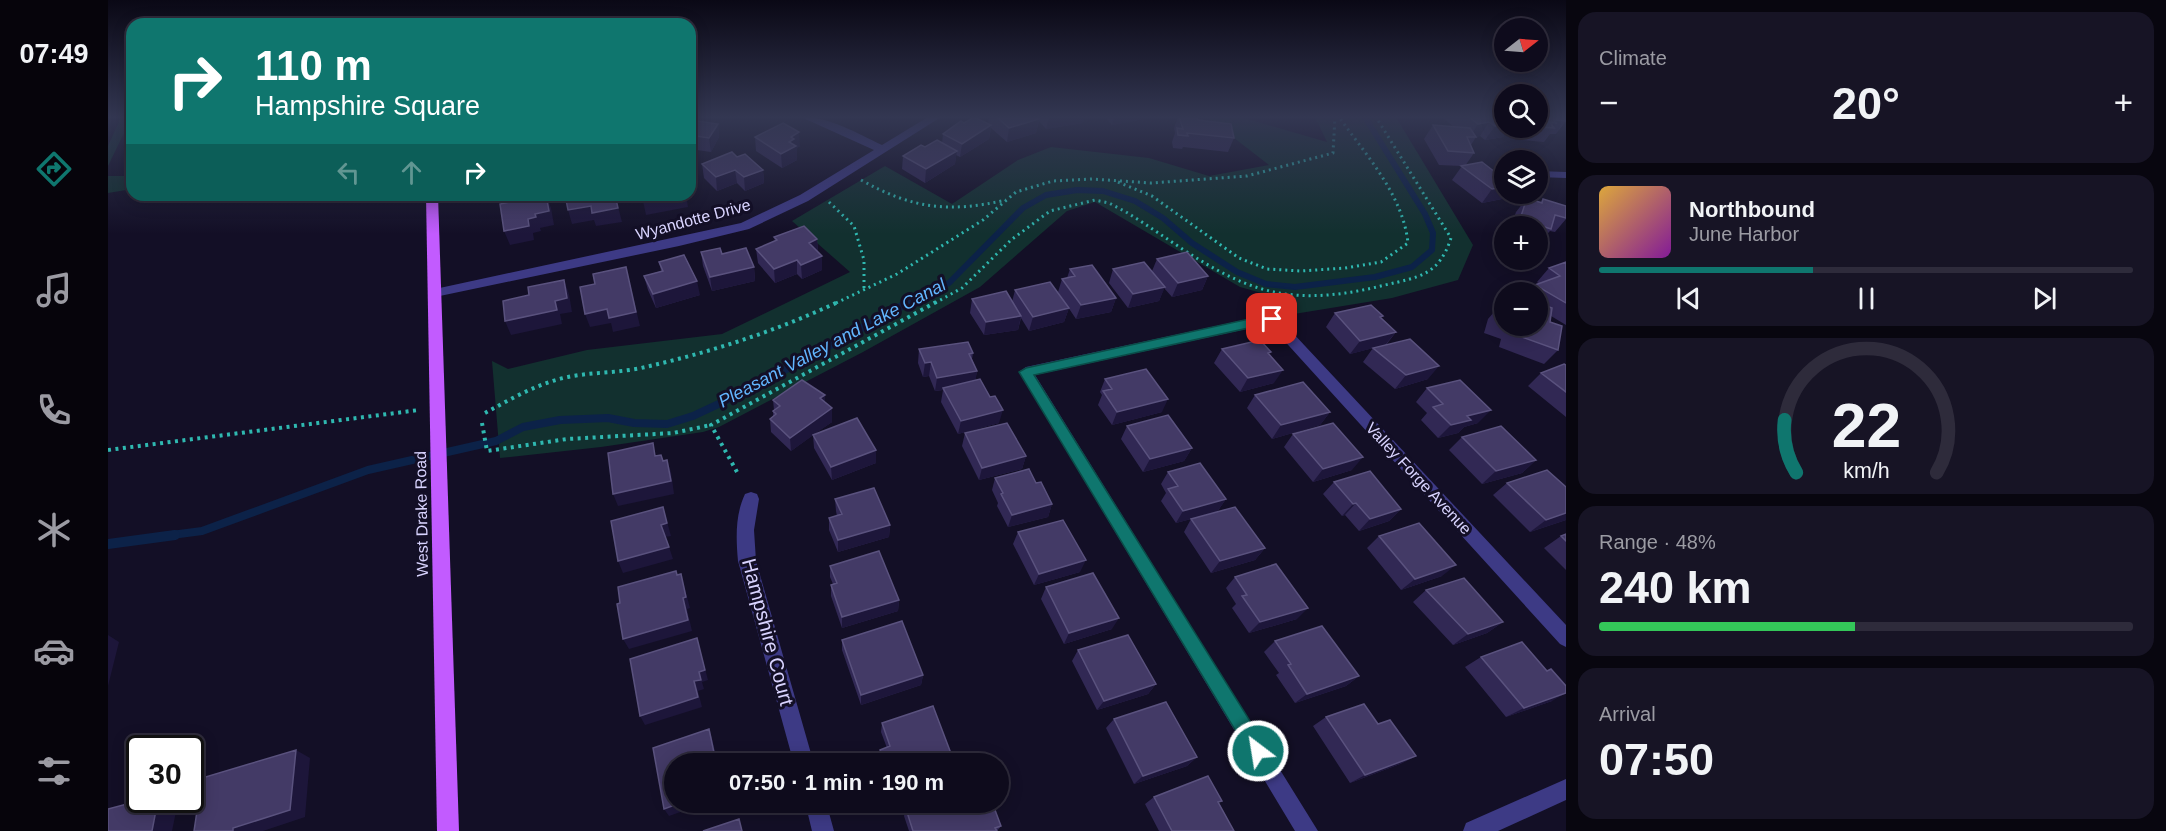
<!DOCTYPE html>
<html lang="en">
<head>
<meta charset="utf-8">
<style>
  :root { --surface:#0e0b1c; --page:#171425; --text:#f1f3f6; --muted:#9b9ba3; --line:#2e2b3b; --accent:#0f766e }
  body { margin:0; font-family:Arial,sans-serif; background:var(--page); color:var(--text); height:100vh; display:flex; flex-direction:column; font-size:22px; white-space:nowrap }
  * { box-sizing:border-box; margin:0 }
  p { font-size:20px; color:var(--muted) }
  .icon { flex:none; width:33px; height:33px; fill:none; stroke:currentColor; stroke-width:2; stroke-linecap:round; stroke-linejoin:round }
  .map { position:relative; flex:1; overflow:hidden }
  .side { display:flex; flex-direction:column; gap:12px; padding:12px; background:#08060f; width:600px }
  .side>* { flex:none }
  .hud { position:absolute; left:18px; top:18px; width:570px; height:183px; border-radius:18px; box-shadow:0 3px 15px #0003,0 0 0 2px var(--line); background:#0f766e; color:#fff; overflow:hidden }
  .needle { width:39px; rotate:73deg }
  .fabs { position:absolute; left:1386px; top:18px; display:grid; gap:12px }
  .fabs a { display:grid; place-items:center; width:54px; height:54px; border-radius:50%; background:var(--surface); box-shadow:0 3px 15px #0003,0 0 0 2px var(--line); font-size:30px }
  .speed { position:absolute; left:18px; top:735px; display:flex; gap:12px; font-size:30px; font-weight:700; text-align:center }
  .speed>* { display:grid; place-content:center; width:78px; height:78px; border-radius:50%; background:var(--surface); box-shadow:0 3px 15px #0003,0 0 0 2px var(--line); line-height:1 }
  .speed .limit { border:3px solid #111; border-radius:9px; background:#fff; color:#111 }
  .pin { position:absolute; display:grid; place-items:center; width:51px; height:51px; color:#fff; margin:-26px; border-radius:12px; box-shadow:0 3px 9px #0006 }
  .me { position:absolute; width:66px; margin:-33px; rotate:329deg; stroke-linejoin:round; filter:drop-shadow(0 0 4px #0008) }
  .turn { display:flex; align-items:center; gap:21px; height:126px; padding:0 30px; font-size:27px }
  .turn .icon { width:78px; height:78px; stroke-width:2.5 }
  .turn b { display:block; font-size:42px; line-height:51px }
  .lanes { display:flex; align-items:center; height:57px; padding:0 30px; background:#0003; justify-content:center; gap:30px; direction:ltr }
  .lanes .off { opacity:.35 }
  .big { font-size:45px; font-weight:600; line-height:1.1 }
  .side .widget { flex:1; display:flex; flex-direction:column; justify-content:center; gap:9px; min-width:0; padding:0 21px; border-radius:18px; background:var(--page) }
  .side .dial { align-items:center; gap:0 }
  .dial svg { height:156px; overflow:visible; fill:none; stroke:var(--line); stroke-width:7; stroke-linecap:round; text-anchor:middle }
  .dial text { fill:var(--text); stroke:none }
  .song { display:flex; align-items:center; gap:18px }
  .cover { width:72px; height:72px; border-radius:9px; background:linear-gradient(135deg,hsl(40 70% 55%),hsl(290 70% 35%)) }
  .played { height:6px; border-radius:3px; background:linear-gradient(90deg,var(--accent) 40%,var(--line) 40%) }
  .keys { display:flex; justify-content:space-around; direction:ltr }
  .heat { display:flex; justify-content:space-between; align-items:center; font-size:33px; direction:ltr }
  .charge { height:9px; border-radius:4px; background:linear-gradient(90deg,#34c759 48%,var(--line) 0) }
  .trip { position:absolute; left:556px; top:753px; width:345px; height:60px; border-radius:30px; background:var(--surface); box-shadow:0 3px 15px #0003,0 0 0 2px var(--line); font-weight:600; line-height:60px; text-align:center }
  main { display:flex; flex:1; min-height:0 }
  .dock { display:flex; flex-direction:column; width:108px; justify-content:space-around; align-items:center; background:#06040b; color:var(--muted) }
  .dock .icon { width:42px; height:42px }
  .dock .selected { color:var(--accent) }
  .dock b { font-size:27px; color:var(--text) }
  .map>svg:first-child { display:block }
</style>
</head>
<body>
<main>
<nav class="dock">
<b>07:49</b>
<svg class="icon selected" aria-label="directions" viewBox="0 0 24 24"><path d="M12 3l9 9-9 9-9-9zM9 14v-3h6M13 9l2 2-2 2"/></svg>
<svg class="icon" aria-label="music" viewBox="0 0 24 24"><path d="M9 18V5l10-2v13"/><circle cx="6" cy="18" r="3"/><circle cx="16" cy="16" r="3"/></svg>
<svg class="icon" aria-label="phone" viewBox="0 0 24 24"><path d="M5 4h4l2 5-3 2q2 4 5 5l2-3 5 2v4C11 20 4 13 5 4z"/></svg>
<svg class="icon" aria-label="climate" viewBox="0 0 24 24"><path d="M12 3v18M4 7l16 10M4 17L20 7"/></svg>
<svg class="icon" aria-label="car" viewBox="0 0 24 24"><path d="M5 17H2v-5l4-1 3-4h7l3 4 3 1v5h-3M9 17h6M6 11h13"/><circle cx="7" cy="17" r="2"/><circle cx="17" cy="17" r="2"/></svg>
<svg class="icon" aria-label="filters" viewBox="0 0 24 24"><path d="M4 7h16M4 17h16"/><circle cx="9" cy="7" r="2"/><circle cx="15" cy="17" r="2"/></svg>
</nav>
<div class="map">
<svg width="1458" height="831" viewBox="0 0 1458 831">
  <rect width="100%" height="100%" fill="#130f26"/>
  <path fill="#12302f" d="M13,117H24V132L16,133L0,166V146Z
    M1099,117H1132L1219,142L1207,117H1288L1365,245L1350,280L1284,298L1186,314L1175,299L1132,287L987,202L959,211L872,287L755,352L611,427L595,432L493,447L392,458L384,361L400,369L479,350L614,334L742,272L684,221L777,166L844,204L910,160L943,147L1041,158L1101,176L1161,165Z
    M0,176H24V189L0,193Z"/>
  <g fill="none" stroke-linecap="round" stroke-linejoin="round">
    <path stroke="#0c2248" stroke-width="6" d="M799,303L841,283L915,208L938,195L969,190L995,191L1027,201L1055,218L1084,243L1129,272L1158,284L1187,287L1267,277L1304,267L1324,250L1325,233L1317,214L1257,117"/>
    <path stroke="#0c2248" stroke-width="8" d="M56,536L94,531L260,470L388,441L415,427L452,420L500,418L526,423L559,424L585,416L634,393L803,301"/>
    <path stroke="#0c2248" stroke-width="10" d="M0,544L67,535"/>
    <path stroke="#2fb8b0" stroke-width="3" stroke-dasharray="2 4" stroke-linecap="butt" d="M753,180C805,209 841,213 898,200
      M1010,182L1044,196L1131,258L1159,269L1193,271L1237,268L1273,262L1300,243C1295,195 1258,155 1231,117
      M721,202L746,226L756,260V289
      M728,303L789,274L875,220L908,192L945,181L984,179L1043,183L1139,176L1225,153L1227,117
      M827,303L854,288L903,240L942,211L987,200L1001,203L1018,212C1061,238 1105,275 1154,289C1195,301 1237,295 1277,285C1312,277 1331,275 1343,238L1268,117"/>
    <path stroke="#2fb8b0" stroke-width="4" stroke-dasharray="3 4.5" stroke-linecap="butt" d="M377,413C403,399 430,383 460,377C484,372 509,373 533,368C600,353 669,331 732,301
      M374,423L379,451L459,439L565,433L603,425
      M0,450L311,410
      M629,472L603,425L830,301"/>
    <path fill="#3d3a85" fill-rule="evenodd" d="M693,117C723,117 748,133 774,145L820,117H833L700,201L641,229L571,246L327,297L320,293L327,289L633,223L692,195L766,150Z
      M1430,171L1458,172V178L1430,177Z
      M1164,314L1169,316L1458,625V647L1452,644L1161,324L927,375L1210,831H1187L911,372L918,367Z
      M643,492L649,494L651,499L646,530L648,561L706,764H686L630,561C628,539 627,515 637,494Z
      M1458,779V800L1390,831H1355L1358,823Z
      M697,802H718L726,831H704Z"/>
    <path fill="#c25bff" fill-rule="evenodd" d="M318,195H330L351,831H329Z"/>
  </g>
  <path fill="#312854" d="M582,117H595L596,122L610,124L611,137L603,152L582,149Z
    M881,117H976L975,123L938,129L931,121L928,133L899,142L883,128L881,139L852,157L848,155L847,164L817,183L794,169L795,156L834,143L835,134L856,123H880Z
    M997,117H1037L1036,119L1004,125Z
    M1070,117H1089L1090,120L1126,138L1120,152L1075,147L1074,149L1065,148L1064,142L1067,133L1066,128Z
    M1336,117H1395L1396,128H1401L1395,137L1377,140L1372,136L1367,137H1368L1363,145L1366,153L1357,166L1394,199L1374,203L1344,180L1354,166L1331,165L1316,139L1325,125L1346,127L1335,118Z
    M1430,117L1458,121L1448,134H1442L1436,142L1412,140L1403,128H1430Z
    M647,137L692,146L689,148V160L674,168L648,151Z
    M629,157L655,170L656,183L637,191L629,183L609,191L596,178L594,164Z
    M1419,198L1432,202L1435,199L1458,206V219L1447,232L1442,231L1431,243H1430V226H1403L1408,212Z
    M666,237L709,239L710,252L714,270L694,279L689,274L667,283L650,263L648,249L667,241Z
    M593,252L614,254L646,267L647,281L604,291L595,266Z
    M1049,259L1100,276L1094,290L1064,297L1056,288L1051,301L1020,308L1001,283L1005,269L1044,271Z
    M551,262L592,295L548,308L540,290L536,276L553,271Z
    M1458,262V325L1443,316L1442,322L1450,350L1436,364L1391,347L1393,339L1376,333L1380,319L1392,305L1396,307V326H1430V292H1421L1427,285L1431,284L1429,282L1441,268Z
    M962,269L1008,298L1003,312L968,319L950,292L954,279L959,278Z
    M907,290L961,308L956,322L921,331L913,318L910,330L876,335L862,313L864,299L904,302Z
    M1227,313L1275,316L1273,318L1288,332L1278,345L1320,379L1287,389L1255,362L1265,348L1242,354L1218,327Z
    M811,349L865,353L864,359L869,371L867,381L891,423L850,434L833,402L835,390L827,391L821,376L815,377L810,363Z
    M1114,349L1161,355L1166,383L1132,392L1106,363Z
    M1458,365V417L1420,386L1433,373Z
    M997,379L1054,412L1004,425L990,405L994,395L992,392Z
    M1319,388L1370,423L1356,427L1350,433L1330,438L1313,420L1319,413L1308,402Z
    M717,395V402L724,422L706,434L768,450V463L724,480L706,448L705,435L683,451L663,432L662,419L665,417V411L666,410L665,400Z
    M1147,395L1222,412L1212,425L1164,439L1139,408Z
    M1019,426L1084,448L1076,461L1035,472L1013,439Z
    M857,433L918,456L914,469L871,480L854,446Z
    M1185,434L1244,470L1205,482L1176,447Z
    M1354,437L1428,460L1414,473L1374,484L1341,450Z
    M1060,472L1118,499L1109,512L1068,523L1053,501L1058,493L1053,484Z
    M887,478L928,483L944,504L940,517L900,527L889,506L890,503L884,490Z
    M1226,482L1293,509L1281,521L1251,531L1237,515L1234,516L1215,494Z
    M1399,483L1458,520L1422,532L1385,495Z
    M727,499L782,525L781,537L730,552L721,530V518L729,516L728,511Z
    M1083,519L1157,548L1147,560L1103,573L1076,532Z
    M910,532L972,572L926,585L905,544Z
    M1458,534V570L1436,548L1453,536Z
    M1271,536L1334,576L1293,590L1259,548Z
    M722,566L791,600L790,611L734,628L723,596V585L725,584L722,577Z
    M1127,577L1189,619L1141,633L1124,608L1128,604L1118,588Z
    M938,587L1004,629L956,644L933,599Z
    M1318,590L1395,622L1379,633L1345,645L1305,602Z
    M734,640L815,675L813,685L753,705L734,650Z
    M1167,641L1251,676L1238,686L1187,703L1168,675L1171,673L1156,652Z
    M970,650L1048,684L1040,694L989,710L964,661Z
    M1373,657L1439,671L1444,701L1398,717L1357,667Z
    M1218,717L1270,724L1308,756L1292,764L1242,783L1205,726Z
    M1006,719L1089,757L1079,766L1026,784L998,728Z
    M774,723L847,764H772L771,758L772,750L779,748L773,732Z
    M1046,797L1111,803L1126,831H1051L1037,804Z
    M798,809L893,826L889,831H801L796,816Z"/>
  <path fill="#1d163a" d="M591,117H595L596,126L589,121Z
    M941,117H976L975,123L938,129Z
    M1006,117H1037L1036,119L1004,125Z
    M931,119L928,133L899,142L901,128Z
    M1381,122L1372,136L1362,137L1370,124Z
    M610,124L611,137L603,152L601,138Z
    M883,125L881,139L852,157L854,144Z
    M1396,125V128H1401L1395,137L1377,140L1387,126Z
    M691,132L692,146L689,148V160L674,168L673,154L681,142L683,137Z
    M849,151L847,164L817,183L818,169Z
    M627,170L629,183L609,191L608,177Z
    M655,170L656,183L637,191L636,177Z
    M1396,187V194H1398L1394,199L1374,203L1384,189Z
    M438,195L443,208L446,225L432,228L433,231L425,233L426,240L402,245L396,231L420,219L427,214Z
    M507,195L514,222L488,226L486,220L464,224L460,210Z
    M567,195H578L580,207L538,215L535,201Z
    M709,239L710,253L701,243Z
    M714,256V270L694,279L693,265Z
    M689,260V274L667,283L666,269Z
    M518,267L532,326L505,332L503,323L482,327L477,314Z
    M646,267L647,281L604,291L602,277Z
    M1100,276L1094,290L1064,297L1070,283Z
    M456,280L461,294L464,312L452,314L454,324L403,335L397,321L447,301Z
    M589,281L592,295L548,308L545,294Z
    M1057,287L1051,301L1020,308L1025,294Z
    M1008,298L1003,312L968,319L973,305Z
    M961,308L956,322L921,331L925,317Z
    M913,316L910,330L876,335L878,322Z
    M1288,332L1277,345L1242,354L1252,341Z
    M823,362L821,376L815,377L817,363Z
    M1331,366L1320,379L1287,389L1298,375Z
    M1175,370L1166,383L1132,392L1140,378Z
    M869,371L867,384L827,391L829,378Z
    M717,395V408L712,398Z
    M1060,399L1054,412L1004,425L1009,412Z
    M724,408V422L683,451L682,438Z
    M895,410L891,423L850,434L853,421Z
    M1383,410L1370,423L1356,427L1350,433L1330,438L1343,425L1359,416Z
    M1222,412L1212,425L1164,439L1173,425Z
    M1084,448L1076,461L1035,472L1042,459Z
    M768,450V463L724,480L723,467Z
    M918,456L914,469L871,480L874,468Z
    M1255,457L1244,470L1205,482L1215,469Z
    M559,460L563,472L566,494L510,506L505,494Z
    M1428,460L1414,473L1374,484L1388,471Z
    M1118,499L1109,512L1068,523L1075,511Z
    M1248,503L1237,515L1234,516L1245,504Z
    M944,504L940,517L900,527L904,515Z
    M555,507L563,536L557,537L553,525Z
    M1293,509L1281,521L1251,531L1262,519Z
    M1458,513V520L1422,532L1438,520Z
    M782,525L781,537L730,552V540Z
    M561,547L565,559L515,573L510,561Z
    M1157,548L1147,560L1103,573L1112,561Z
    M978,560L972,572L926,585L931,574Z
    M1348,565L1334,576L1293,590L1307,579Z
    M573,574L582,608L579,609L584,631L521,649L515,639L575,598Z
    M791,600L790,611L734,628V617Z
    M1200,608L1189,619L1141,633L1152,622Z
    M1011,618L1004,629L956,644L961,633Z
    M1395,622L1379,633L1345,645L1360,634Z
    M0,635L11,642L0,686Z
    M589,638L600,680L594,682L596,689L590,691L594,707L537,725L532,716L586,681L591,672Z
    M815,675L813,685L753,705V695Z
    M1251,676L1238,686L1187,703L1199,694Z
    M1048,684L1040,694L989,710L996,701Z
    M1458,693L1444,701L1398,717L1416,708Z
    M601,729L604,738L610,764H609Z
    M188,750L202,758L197,817L155,831H125V828Z
    M1308,756L1292,764L1242,783L1257,775Z
    M1089,757L1079,766L1026,784L1035,776Z
    M50,800H63L70,802L64,831H44Z
    M575,802H601L561,816L556,809Z"/>
  <path fill="#433a66" stroke="#5a527e" stroke-width="1.5" d="M582,117H591L589,121L610,124L601,138L582,135Z
    M866,117L883,125L854,144L835,134L853,121L856,123Z
    M889,117H929L931,119L901,128Z
    M1071,117H1089L1090,120L1123,124L1126,138L1079,133L1080,136L1070,135L1069,128L1075,129Z
    M1361,117H1395L1396,118V125L1387,126L1381,122L1370,124Z
    M1430,117H1455L1458,121L1446,120L1448,123L1442,122L1446,128L1430,127Z
    M675,123L691,132L683,137L686,139L681,142L688,146L673,154L647,137Z
    M1325,125L1362,128L1368,137H1359L1366,153L1340,151Z
    M829,140L849,151L818,169L795,156L813,145L817,147Z
    M624,152L629,157L637,154L655,170L636,177L627,170L608,177L594,164Z
    M1374,162L1396,179V187L1384,189L1353,166Z
    M436,195H438L441,211L427,214L428,217L420,219L421,226L396,231L392,204Z
    M457,195H507L510,208L484,213L483,206L460,210Z
    M533,195H567L535,201Z
    M1419,198L1434,203L1435,199L1458,206V218L1447,215L1443,229L1412,219Z
    M696,226L709,239L701,243L714,256L693,265L689,260L666,269L648,249L669,240L666,237Z
    M612,248L614,254L638,248L646,267L602,277L593,252Z
    M1079,252L1100,276L1070,283L1049,259Z
    M576,255L589,281L545,294L536,276L555,271L551,262Z
    M1036,262L1057,287L1025,294L1005,269Z
    M1458,262V303L1427,285L1452,276L1441,268Z
    M984,265L1008,298L973,305L954,279L967,276L962,269Z
    M518,267L528,312L501,318L499,309L477,314L472,287L487,284L485,274Z
    M456,280L459,298L447,301L449,310L397,321L395,301L421,295L420,287Z
    M942,282L961,308L925,317L907,290Z
    M898,291L913,316L878,322L864,299Z
    M1430,303L1444,308L1442,322L1454,326L1450,350L1403,333L1405,326H1430Z
    M1263,305L1275,316L1272,317L1288,332L1252,341L1227,313Z
    M1392,305L1396,307V323L1388,319Z
    M1302,339L1331,366L1298,375L1265,348Z
    M1152,340L1163,352L1160,353L1175,370L1140,378L1114,349Z
    M860,342L865,353L861,354L869,371L829,378L823,362L817,363L811,349Z
    M1456,364L1458,365V392L1433,373Z
    M1038,369L1060,399L1009,412L995,391L1004,389L997,379Z
    M872,379L882,397L887,396L895,410L853,421L835,388Z
    M694,380L717,395L712,398L724,408L682,438L662,419L668,414L665,411L672,406L665,400Z
    M1352,380L1383,410L1359,416L1363,420L1343,425L1325,407L1335,404L1319,388Z
    M1195,382L1222,412L1173,425L1147,395Z
    M1060,415L1084,448L1042,459L1019,426Z
    M749,418L768,450L723,467L705,435Z
    M899,423L918,456L874,468L857,433Z
    M1225,423L1255,457L1215,469L1185,434Z
    M1393,426L1428,460L1388,471L1354,437Z
    M545,443L547,456L553,455L555,461L559,460L563,481L505,494L500,453Z
    M1092,463L1118,499L1075,511L1060,489L1070,486L1060,472Z
    M921,469L928,483L933,482L944,504L904,515L893,494L895,493L887,478Z
    M1439,470L1458,487V513L1438,520L1399,483Z
    M1262,471L1293,509L1262,519L1248,503L1245,504L1226,482Z
    M766,488L782,525L730,540L721,518L734,514L727,499Z
    M555,507L559,523L553,525L561,547L510,561L503,521Z
    M1127,507L1157,548L1112,561L1083,519Z
    M955,520L978,560L931,574L910,532Z
    M1311,523L1348,565L1307,579L1271,536Z
    M1458,534V541L1453,536Z
    M771,551L791,600L734,617L723,585L729,583L722,566Z
    M1168,564L1200,608L1152,622L1134,596L1139,595L1127,577Z
    M568,571L569,575L573,574L578,597L575,598L580,620L515,639L509,604L512,603L510,587Z
    M985,573L1011,618L961,633L938,587Z
    M1356,578L1395,622L1360,634L1318,590Z
    M794,621L815,675L753,695L734,640Z
    M1214,626L1251,676L1199,694L1180,665L1183,664L1167,641Z
    M1020,635L1048,684L996,701L970,650Z
    M589,638L597,670L591,672L593,680L586,681L590,697L532,716L522,659Z
    M1414,642L1439,671L1443,669L1458,686V693L1416,708L1373,657Z
    M1058,702L1089,757L1035,776L1006,719Z
    M1256,704L1270,724L1282,720L1308,756L1257,775L1218,717Z
    M825,706L847,764H776L772,750L782,746L774,723Z
    M601,729L608,762L614,760V764H567V802H575L556,809L545,748Z
    M188,750L182,810L125,828V831H86L94,778Z
    M1100,776L1114,801L1110,802L1126,831H1064L1046,797Z
    M34,800H50L44,831H0V809Z
    M816,802H884L893,826L887,828L889,831H805L798,809Z
    M631,819L634,831H595Z"/>
  <linearGradient id="sky" x2="0" y2="1"><stop stop-color="#0a0815"/><stop offset="0.5" stop-color="#333752"/><stop offset="1" stop-color="#333752" stop-opacity="0"/></linearGradient>
  <rect width="1458" height="234" fill="url(#sky)"/>
  <path fill="#0f766e" stroke="#0a4d48" stroke-width="1.5" d="M1164,314L1168,316L1170,319L1168,322L926,375L1157,745L1159,751L1157,758L1150,760L1144,758L911,372L918,368Z"/>
  <g text-anchor="middle" stroke-width="6" stroke-linejoin="round" paint-order="stroke">
    <g font-size="16" fill="#d9d4ff" stroke="#130f26">
      <text transform="translate(585 219) rotate(-15)" y="6">Wyandotte Drive</text>
      <text transform="translate(1311 478) rotate(47)" y="6">Valley Forge Avenue</text>
      <text transform="translate(313 514) rotate(-91)" y="6">West Drake Road</text>
    </g>
    <g font-size="18" font-style="italic" fill="#62b6ff" stroke="#130f26">
      <text transform="translate(724 343) rotate(-28)" y="6">Pleasant Valley and Lake Canal</text>
    </g>
    <g font-size="20" fill="#d9d4ff" stroke="#130f26">
      <text transform="translate(660 632) rotate(75)" y="7">Hampshire Court</text>
    </g>
  </g>
</svg>
<div class="fabs">
<a><svg class="needle" viewBox="-14 -14 28 28"><path d="M0-13l5 13h-10z" fill="#e53935"/><path d="M0 13l5-13h-10z" fill="#9b9ba3"/></svg></a>
<a><svg class="icon" aria-label="search" viewBox="0 0 24 24"><circle cx="10" cy="10" r="6"/><path d="M15 15l6 6"/></svg></a>
<a><svg class="icon" aria-label="layers" viewBox="0 0 24 24"><path d="M12 4l9 5-9 5-9-5zM3 14l9 5 9-5"/></svg></a>
<a>+</a>
<a>−</a>
</div>
<div class="speed"><div class="limit">30</div></div>
<div class="pin" style="left:1164px;top:319px;background:#d93025"><svg class="icon" aria-label="arrive" viewBox="0 0 24 24"><path d="M6 21V4h12l-3 4 3 4H6"/></svg></div>
<svg class="me" style="left:1150px;top:751px" viewBox="-20 -20 40 40"><circle r="17" fill="#0f766e" stroke="#fff" stroke-width="3"/><path d="M0-11L8 9 0 5-8 9z" fill="#fff"/></svg>
<div class="trip">07:50 · 1 min · 190 m</div>
<div class="hud">
<div class="turn"><svg class="icon" aria-label="right" viewBox="0 0 24 24"><path d="M7 20v-9h11M14 6l5 5-5 5"/></svg><div><b>110 m</b>Hampshire Square</div></div>
<div class="lanes"><svg class="icon off" aria-label="left" viewBox="0 0 24 24"><path d="M17 20v-9H6M10 6l-5 5 5 5"/></svg><svg class="icon off" aria-label="ahead" viewBox="0 0 24 24"><path d="M12 20V5M6 11l6-6 6 6"/></svg><svg class="icon" aria-label="right" viewBox="0 0 24 24"><path d="M7 20v-9h11M14 6l5 5-5 5"/></svg></div>
</div>
</div>
<section class="side">
<div class="widget"><p>Climate</p>
<div class="heat"><a>−</a><b class="big">20°</b><a>+</a></div>
</div>
<div class="widget">
<div class="song"><i class="cover"></i><div><b>Northbound</b><p>June Harbor</p></div></div>
<div class="played"></div>
<div class="keys"><svg class="icon" aria-label="previous" viewBox="0 0 24 24"><path d="M18 5L8 12l10 7zM5 5v14"/></svg><svg class="icon" aria-label="pause" viewBox="0 0 24 24"><path d="M8 5v14M16 5v14"/></svg><svg class="icon" aria-label="next" viewBox="0 0 24 24"><path d="M6 5l10 7-10 7zM19 5v14"/></svg></div>
</div>
<div class="widget dial"><svg viewBox="0 0 100 80">
<path d="M14 69A42 42 0 1 1 86 69"/>
<path d="M14 69A42 42 0 0 1 8 42" stroke="#0f766e"/>
<text x="50" y="56" font-size="32" font-weight="700">22</text>
<text x="50" y="72" font-size="11">km/h</text>
</svg></div>
<div class="widget"><p>Range · 48%</p><b class="big">240 km</b><div class="charge"></div></div>
<div class="widget"><p>Arrival</p><b class="big">07:50</b></div>
</section>
</main>
</body>
</html>
